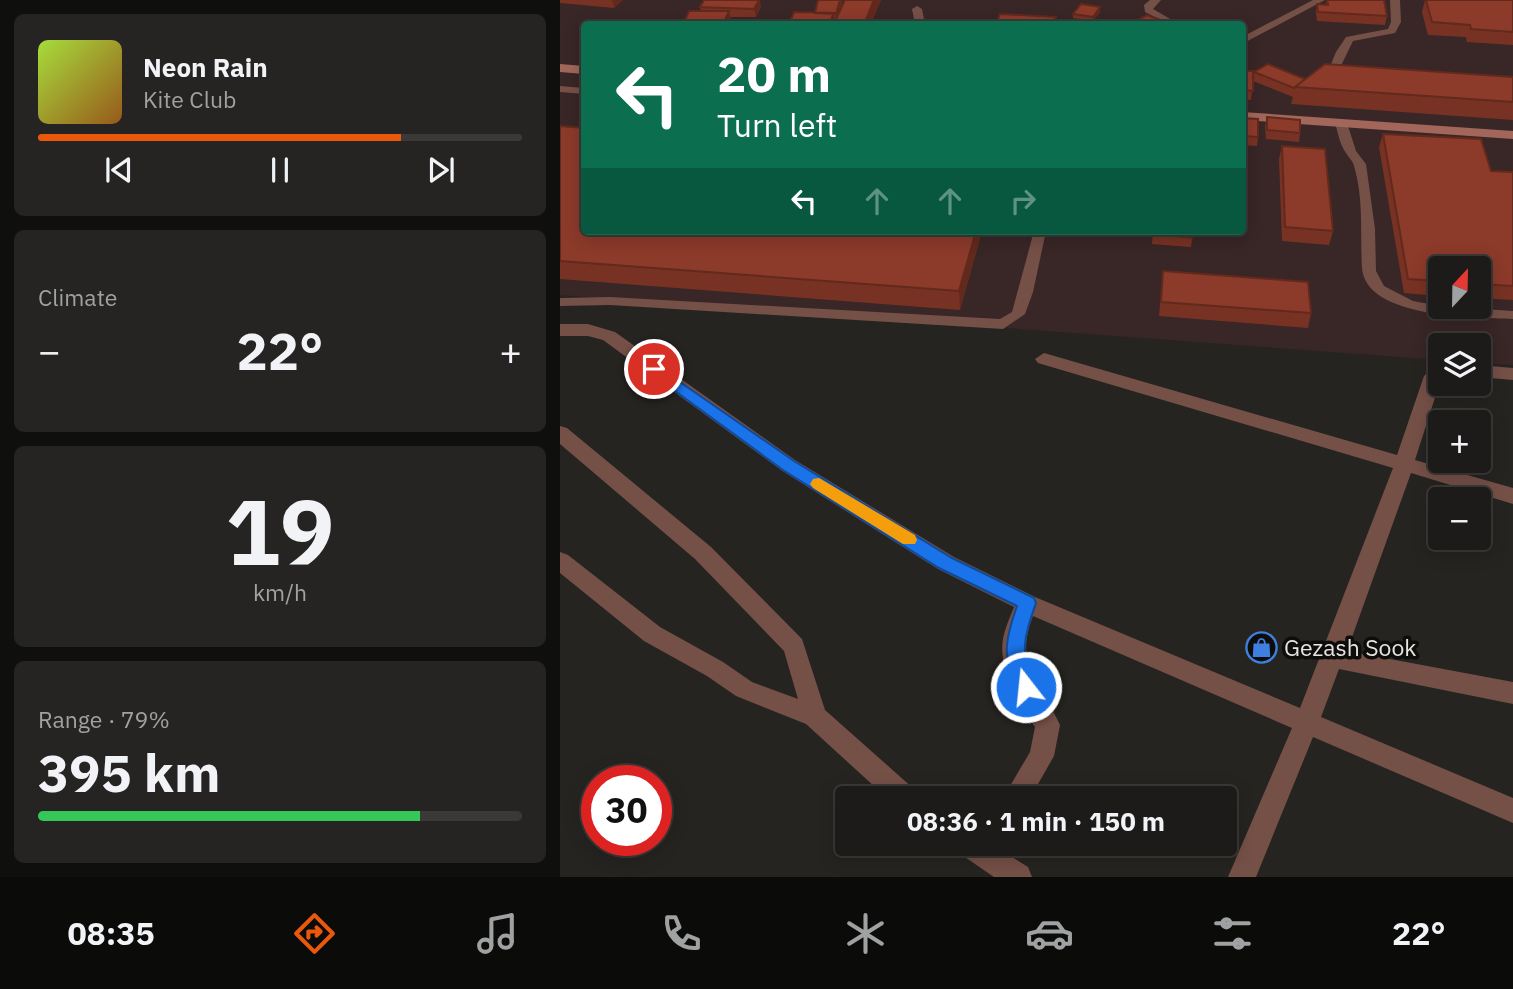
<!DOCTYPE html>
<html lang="en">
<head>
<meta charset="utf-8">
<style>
  :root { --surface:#1c1b19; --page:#252422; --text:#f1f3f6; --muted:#a0a1a2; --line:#3a3938; --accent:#ea580c }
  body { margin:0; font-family:"IBM Plex Sans",sans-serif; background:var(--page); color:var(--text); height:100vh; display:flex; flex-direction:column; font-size:26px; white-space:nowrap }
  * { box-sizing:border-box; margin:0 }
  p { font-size:23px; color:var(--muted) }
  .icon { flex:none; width:38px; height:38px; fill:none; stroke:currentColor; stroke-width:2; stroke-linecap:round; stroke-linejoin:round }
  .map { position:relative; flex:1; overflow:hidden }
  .drawer { display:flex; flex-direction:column; gap:14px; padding:14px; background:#0f0f0e; width:560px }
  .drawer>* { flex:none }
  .guide { position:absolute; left:21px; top:21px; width:665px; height:214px; border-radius:7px; box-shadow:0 4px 18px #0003,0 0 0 2px var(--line); background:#0b6e4f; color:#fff; overflow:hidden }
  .needle { width:46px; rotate:22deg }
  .fabs { position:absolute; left:868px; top:256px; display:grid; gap:14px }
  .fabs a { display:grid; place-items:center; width:63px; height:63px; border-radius:7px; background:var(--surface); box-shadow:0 4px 18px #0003,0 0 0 2px var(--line); font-size:35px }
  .speed { position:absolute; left:21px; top:765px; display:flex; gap:14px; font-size:35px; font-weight:700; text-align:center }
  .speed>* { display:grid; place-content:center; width:91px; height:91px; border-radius:50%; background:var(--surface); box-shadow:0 4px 18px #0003,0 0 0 2px var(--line); line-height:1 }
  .speed .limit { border:10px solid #d22; background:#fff; color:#111 }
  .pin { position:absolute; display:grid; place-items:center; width:60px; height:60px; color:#fff; margin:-30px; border:4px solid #fff; border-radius:50%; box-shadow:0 2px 7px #0007 }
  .me { position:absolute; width:77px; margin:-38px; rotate:344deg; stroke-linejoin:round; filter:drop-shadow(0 0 5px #0008) }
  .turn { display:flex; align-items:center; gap:24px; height:147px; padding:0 21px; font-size:32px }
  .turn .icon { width:91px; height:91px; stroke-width:2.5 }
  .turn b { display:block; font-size:49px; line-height:60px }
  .lanes { display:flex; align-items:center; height:66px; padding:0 21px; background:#0003; justify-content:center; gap:35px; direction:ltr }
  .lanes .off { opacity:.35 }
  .big { font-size:52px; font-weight:700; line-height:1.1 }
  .drawer .widget { flex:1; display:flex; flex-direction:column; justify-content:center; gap:10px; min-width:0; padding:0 24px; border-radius:10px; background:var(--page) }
  .drawer .dial { align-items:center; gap:0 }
  .dial b { font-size:91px; line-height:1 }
  .song { display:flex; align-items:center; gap:21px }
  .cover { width:84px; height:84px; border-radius:10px; background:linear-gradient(135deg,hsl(80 70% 55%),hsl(30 70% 35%)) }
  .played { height:7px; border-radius:4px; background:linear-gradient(90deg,var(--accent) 75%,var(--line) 75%) }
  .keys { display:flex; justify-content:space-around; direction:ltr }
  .heat { display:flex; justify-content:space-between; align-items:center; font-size:38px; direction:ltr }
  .charge { height:10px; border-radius:5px; background:linear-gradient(90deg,#34c759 79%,var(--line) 0) }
  .trip { position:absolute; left:275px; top:786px; width:402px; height:70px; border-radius:7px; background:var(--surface); box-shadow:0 4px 18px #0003,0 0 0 2px var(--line); font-weight:700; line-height:70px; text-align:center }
  .tab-bar { display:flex; height:112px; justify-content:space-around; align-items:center; background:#0b0b0a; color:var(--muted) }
  .tab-bar .icon { width:49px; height:49px }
  .tab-bar .active { color:var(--accent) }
  .tab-bar b { font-size:32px; color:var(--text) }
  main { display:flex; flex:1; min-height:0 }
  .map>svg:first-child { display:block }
</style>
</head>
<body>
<main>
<section class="drawer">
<div class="widget">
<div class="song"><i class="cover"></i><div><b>Neon Rain</b><p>Kite Club</p></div></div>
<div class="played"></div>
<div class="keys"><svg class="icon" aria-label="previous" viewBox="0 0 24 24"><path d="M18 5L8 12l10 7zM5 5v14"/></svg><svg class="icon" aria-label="pause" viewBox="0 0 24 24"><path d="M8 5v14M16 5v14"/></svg><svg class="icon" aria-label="next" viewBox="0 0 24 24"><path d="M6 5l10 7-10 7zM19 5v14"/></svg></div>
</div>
<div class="widget"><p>Climate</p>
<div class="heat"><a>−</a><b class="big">22°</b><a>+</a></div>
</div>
<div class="widget dial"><b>19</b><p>km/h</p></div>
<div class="widget"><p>Range · 79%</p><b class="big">395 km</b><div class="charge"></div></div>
</section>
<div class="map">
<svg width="953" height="877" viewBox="0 0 953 877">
  <rect width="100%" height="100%" fill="#262421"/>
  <path fill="#392627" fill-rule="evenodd" d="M0,0H953V365L919,363V345H880V360L0,295ZM24,24H682V231H24ZM880,268H919V306H880Z"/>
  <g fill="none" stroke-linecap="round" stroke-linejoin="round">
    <path fill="#755047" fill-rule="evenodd" d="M590,0H601L593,9L619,24H608L585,12L584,5Z
      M753,0H765L682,44V37Z
      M830,0H840L841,22L835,33L793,41L776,76H768L767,74L776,52L786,37L828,29L831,22Z
      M357,6L362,9L365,24H355L352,9Z
      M0,86L24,88V94L0,92Z
      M781,120L787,123L796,151L806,164L815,229L816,271L824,286L853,301L880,306L953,311V319C916,317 806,319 802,268C800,234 804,199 794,166C793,161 789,158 786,153C780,145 778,133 775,123Z
      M474,231H486L473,292L465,314L443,329L50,305L0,306V298L50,297L440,319L452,312Z"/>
    <path fill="#755047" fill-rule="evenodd" d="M0,324H28L55,332L235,460L394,557L475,597L740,708L833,468L478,363L475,359L484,353L837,455L864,376L874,366L880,364V382L855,460L953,488V504L851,473L787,651L953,682V704L779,669L761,717L953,798V823L753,737L696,877H668L732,728L473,616C453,667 481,683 500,725L494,756L470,798H443L470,752L475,727C459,703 438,670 443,639C445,628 450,617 454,607L378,569L221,470L43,340L28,336H0Z
      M919,365L953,368V380L919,377Z
      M0,426L7,428L151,547L242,639L265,710L354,789L358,798H327L246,724L176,696L147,676L84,641L0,573V552L8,555L100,627L163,662L192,682L238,699L224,651L135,559L0,444Z
      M395,844H431L468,867L472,877H434L399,853Z"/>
    <path fill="#a2675a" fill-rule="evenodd" d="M0,64L24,66V74L0,72Z
      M682,112L953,131V139L682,120Z"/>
  </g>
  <path fill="#783224" d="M0,0H63L54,8L0,3Z
    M258,0H282L281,7L285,0H321L311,24H229L255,13Z
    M766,0H818L827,16L825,25L757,21L756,13L757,4L766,5Z
    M865,0H953V45L907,42L906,37L868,35L862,12Z
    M140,7H201L196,17H170L171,20L169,24H126L125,20L141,11Z
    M540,7V12L533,21L513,18V14Z
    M437,21L496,24H437Z
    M682,71L693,81L694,72L745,79L953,77V120L731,104L733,97L693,81L691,100L682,99Z
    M707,117L740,133L739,142L706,139L705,127Z
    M682,118L698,137L697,146L682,145Z
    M0,126L422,231L400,310L0,279Z
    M823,134L931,171L953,172V300L919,298V268H880V296L844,293L819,147Z
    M722,146L773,231L769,245L722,241L719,159Z
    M593,231H633L631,247L592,244Z
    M603,271L751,313L748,328L599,316Z"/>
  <path fill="#62291d" d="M52,0H63L54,8Z
    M199,0H200L201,7L196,17L194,9Z
    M280,0H282V4L277,22L276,14Z
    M314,0H321L311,24H305V22Z
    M540,7V12L533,21V17Z
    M169,11L171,20L169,24H166L165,20Z
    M274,13L275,24H269Z
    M416,231H422L400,310L399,291Z"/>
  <path fill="#8c3a2a" stroke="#62291d" stroke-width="2" d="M144,0H199L194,9L140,7Z
    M258,0H280L276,14L255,13Z
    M285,0H314L305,22L275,21Z
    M767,0H824L827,16L758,12L757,4L768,5Z
    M866,0H953V32L911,29L910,25L872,22Z
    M521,4L540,7L533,17L513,14Z
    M129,11H169L165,20H125Z
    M234,12L274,13L269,24H229Z
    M440,14L496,17L492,24H468L469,23L437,21Z
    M587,15L611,24H576L572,23Z
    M548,20L559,24H538Z
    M708,64L745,79L734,88L694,72Z
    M765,64L953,77V102L735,87Z
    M682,71H693V91L682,90Z
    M707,117L740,120V133L707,130Z
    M682,118L698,119V137L682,136Z
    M0,126L24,128V231H416L399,291L0,261Z
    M823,134L921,139L931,171L953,172V286L919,284V268H880V281L848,279Z
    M722,146L765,149L773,231L725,227Z
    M593,231H633L632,238L592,234Z
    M603,271L748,282L751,313L601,302Z"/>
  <path fill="#1a73e8" stroke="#114b97" stroke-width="2" d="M94,364L234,461L392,558L474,598L476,603C464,638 459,651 475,687L473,694L466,696L459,694C442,657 444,643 457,606L379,568L223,470L89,372L87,369Z"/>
  <path fill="#f59e0b" d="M259,478L355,535L357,540L355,544H343L253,488L250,484L253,479Z"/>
  <defs>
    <symbol id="shop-ring" viewBox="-11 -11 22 22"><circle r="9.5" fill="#0e0d0c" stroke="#3f7fe0" stroke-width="1.5"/><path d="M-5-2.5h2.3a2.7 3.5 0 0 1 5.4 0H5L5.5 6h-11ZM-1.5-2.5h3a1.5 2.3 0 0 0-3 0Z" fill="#3f7fe0"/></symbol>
  </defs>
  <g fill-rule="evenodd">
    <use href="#shop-ring" x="684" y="630" width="35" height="35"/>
  </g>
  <g text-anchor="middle" stroke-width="7" stroke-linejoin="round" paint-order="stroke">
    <g font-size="23" fill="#e5e4e2" stroke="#0e0d0c" text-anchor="start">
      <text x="724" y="656">Gezash Sook</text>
    </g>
  </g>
</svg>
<div class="fabs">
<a><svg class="needle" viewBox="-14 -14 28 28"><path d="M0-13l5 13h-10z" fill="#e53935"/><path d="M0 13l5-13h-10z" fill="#a0a1a2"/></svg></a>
<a><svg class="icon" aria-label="layers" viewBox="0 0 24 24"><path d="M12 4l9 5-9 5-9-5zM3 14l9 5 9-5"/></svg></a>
<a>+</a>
<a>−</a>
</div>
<div class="speed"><div class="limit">30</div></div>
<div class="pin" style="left:94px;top:369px;background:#d93025"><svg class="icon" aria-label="arrive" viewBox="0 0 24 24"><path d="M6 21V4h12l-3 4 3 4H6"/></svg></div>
<svg class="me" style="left:466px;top:687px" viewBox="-20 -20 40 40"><circle r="17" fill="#1a73e8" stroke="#fff" stroke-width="3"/><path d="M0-11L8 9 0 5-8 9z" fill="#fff"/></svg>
<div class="trip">08:36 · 1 min · 150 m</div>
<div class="guide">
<div class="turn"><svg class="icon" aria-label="left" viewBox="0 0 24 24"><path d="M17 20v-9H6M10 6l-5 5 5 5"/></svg><div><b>20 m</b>Turn left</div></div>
<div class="lanes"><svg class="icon" aria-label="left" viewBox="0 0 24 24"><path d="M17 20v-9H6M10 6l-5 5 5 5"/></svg><svg class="icon off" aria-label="ahead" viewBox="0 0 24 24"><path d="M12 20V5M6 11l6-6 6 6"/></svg><svg class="icon off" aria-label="ahead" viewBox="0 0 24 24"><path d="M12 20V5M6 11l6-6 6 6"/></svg><svg class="icon off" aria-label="right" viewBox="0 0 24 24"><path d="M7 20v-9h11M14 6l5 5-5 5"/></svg></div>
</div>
</div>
</main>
<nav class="tab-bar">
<b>08:35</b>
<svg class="icon active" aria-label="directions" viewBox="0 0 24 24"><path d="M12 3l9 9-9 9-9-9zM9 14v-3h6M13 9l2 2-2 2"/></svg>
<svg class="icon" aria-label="music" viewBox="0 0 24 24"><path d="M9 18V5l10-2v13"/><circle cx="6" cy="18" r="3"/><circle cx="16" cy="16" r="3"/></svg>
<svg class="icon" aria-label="phone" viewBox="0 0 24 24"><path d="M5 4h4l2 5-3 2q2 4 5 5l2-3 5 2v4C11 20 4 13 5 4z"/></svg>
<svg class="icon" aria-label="climate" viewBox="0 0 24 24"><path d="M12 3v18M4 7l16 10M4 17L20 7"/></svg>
<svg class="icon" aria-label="car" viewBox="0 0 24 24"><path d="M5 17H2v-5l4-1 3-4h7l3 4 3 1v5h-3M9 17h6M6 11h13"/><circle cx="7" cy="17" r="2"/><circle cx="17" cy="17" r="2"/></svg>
<svg class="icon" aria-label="filters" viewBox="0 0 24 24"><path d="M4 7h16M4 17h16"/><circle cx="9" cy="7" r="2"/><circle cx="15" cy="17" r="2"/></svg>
<b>22°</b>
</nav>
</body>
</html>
